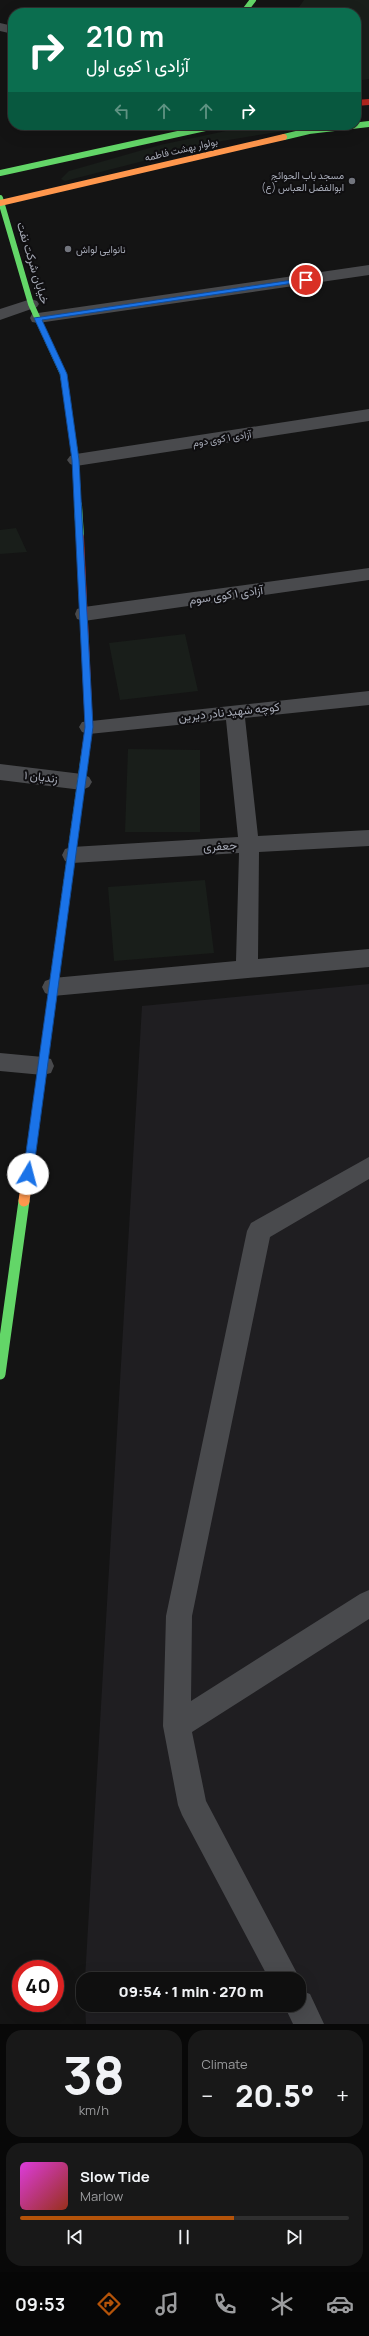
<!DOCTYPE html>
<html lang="en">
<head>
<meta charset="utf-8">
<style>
  :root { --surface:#0f0f0f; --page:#181818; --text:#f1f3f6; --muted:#9b9c9e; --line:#2f2f2f; --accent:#b45309 }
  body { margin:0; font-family:Manrope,Vazirmatn,sans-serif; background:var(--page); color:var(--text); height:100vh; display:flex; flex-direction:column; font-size:15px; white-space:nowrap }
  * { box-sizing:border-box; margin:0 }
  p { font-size:13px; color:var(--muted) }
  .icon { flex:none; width:22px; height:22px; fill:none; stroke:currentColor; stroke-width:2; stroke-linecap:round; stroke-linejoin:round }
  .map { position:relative; height:2024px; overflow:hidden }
  .side { display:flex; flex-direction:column; gap:6px; padding:6px; background:#080808; flex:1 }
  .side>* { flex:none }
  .hud { position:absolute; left:8px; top:8px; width:353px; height:122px; border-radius:16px; box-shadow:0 4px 16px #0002,0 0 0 1px var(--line); background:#0b6e4f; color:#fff; overflow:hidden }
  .speed { position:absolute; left:12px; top:1960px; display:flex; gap:8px; font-size:20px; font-weight:700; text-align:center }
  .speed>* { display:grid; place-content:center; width:52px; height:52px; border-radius:50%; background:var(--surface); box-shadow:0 4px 16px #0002,0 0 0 1px var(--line); line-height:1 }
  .speed .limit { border:6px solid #d22; background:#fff; color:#111 }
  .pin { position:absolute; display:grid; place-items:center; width:34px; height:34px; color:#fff; margin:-17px; border:2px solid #fff; border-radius:50%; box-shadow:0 1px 4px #0007 }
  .me { position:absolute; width:44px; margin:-22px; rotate:8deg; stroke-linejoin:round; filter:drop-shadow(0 0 3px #0008) }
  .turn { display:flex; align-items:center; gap:14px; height:84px; padding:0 12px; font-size:18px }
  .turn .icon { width:52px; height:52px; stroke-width:2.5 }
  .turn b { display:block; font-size:28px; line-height:34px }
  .lanes { display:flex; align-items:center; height:38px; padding:0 12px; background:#0003; justify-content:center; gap:20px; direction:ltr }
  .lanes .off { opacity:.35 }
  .big { font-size:30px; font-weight:800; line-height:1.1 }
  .side .widget { flex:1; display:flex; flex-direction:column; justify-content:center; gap:6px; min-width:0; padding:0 14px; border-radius:16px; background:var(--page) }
  .side .dial { align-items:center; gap:0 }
  .dial b { font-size:52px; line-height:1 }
  .song { display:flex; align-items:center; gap:12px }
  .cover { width:48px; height:48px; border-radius:6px; background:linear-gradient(135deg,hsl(300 70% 55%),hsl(10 70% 35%)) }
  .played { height:4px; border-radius:2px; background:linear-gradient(90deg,var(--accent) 65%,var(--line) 65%) }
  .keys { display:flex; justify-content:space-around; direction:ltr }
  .heat { display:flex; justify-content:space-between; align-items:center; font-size:22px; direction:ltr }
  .side .tiles { flex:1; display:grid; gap:6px; grid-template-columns:1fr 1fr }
  .widget:last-child { grid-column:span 2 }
  .trip { position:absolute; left:76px; top:1972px; width:230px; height:40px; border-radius:16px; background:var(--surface); box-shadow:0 4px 16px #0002,0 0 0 1px var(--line); font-weight:800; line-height:40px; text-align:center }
  .dock { display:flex; height:64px; justify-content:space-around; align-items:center; background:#060606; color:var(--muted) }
  .dock .icon { width:28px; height:28px }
  .dock .current { color:var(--accent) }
  .dock b { font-size:18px; color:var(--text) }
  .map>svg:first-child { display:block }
</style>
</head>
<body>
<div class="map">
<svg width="369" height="2024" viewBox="0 0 369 2024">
  <rect width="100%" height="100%" fill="#141414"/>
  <path fill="#1f1e21" d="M369,984V2024H86L85,2005H299V1979H85L142,1006Z"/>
  <path fill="#191e1a" d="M304,0H369V79L356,81V13H295Z
    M254,125H321L222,141L65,181L61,179L69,171L160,145Z
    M16,528L27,552L0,554V530Z
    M185,634L198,691L120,700L109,643Z
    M128,749L200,750V832H125Z
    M205,880L214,953L114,961L108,887Z"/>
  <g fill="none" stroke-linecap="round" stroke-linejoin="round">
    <path fill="#494a4d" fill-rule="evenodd" d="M369,1157V1179L270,1237L192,1616L191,1701L360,1594L369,1590V1619L192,1732L206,1801L300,1979L299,1981V1979H269L182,1815L178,1805L163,1726L166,1616L247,1231L251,1223Z
      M299,1990L310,1994L324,2024H293L284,2005H299Z"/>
    <path fill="#494a4d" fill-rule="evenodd" d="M0,23L13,26V34L0,31Z
      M369,265V275L38,323L32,322L30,318L32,314L38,313Z
      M31,299L37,301L39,304L37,307L0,320V309Z
      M369,409V421L76,466L70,464L67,460L70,456L76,454Z
      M369,568V580L84,621L77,619L75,614L77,609L84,607Z
      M369,691V705L245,718L258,836L369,830V846L259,852L258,959L369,949V967L53,996L45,993L42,987L45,981L53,978L236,961L239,853L72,863L65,861L62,855L65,849L72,847L238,837L226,720L89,734L82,732L79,727L82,722Z
      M0,764L82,774L89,777L92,782L89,787L82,790L0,780Z
      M0,1053L43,1057L51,1059L54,1066L51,1073L43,1075L0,1071Z"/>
    <path stroke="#63d668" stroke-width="6" d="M243,13L253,0
      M284,137L309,131L369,124
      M0,173L219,125
      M0,198L31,304L63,374L76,460L78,506"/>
    <path stroke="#63d668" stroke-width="8" d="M78,505L80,537
      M50,1010L85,755"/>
    <path stroke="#63d668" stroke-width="11" d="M0,1374L24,1201"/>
    <path stroke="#ff974d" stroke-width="6" d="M0,203L284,137"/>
    <path stroke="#ff974d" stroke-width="8" d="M29,1165L50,1010"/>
    <path stroke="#ff974d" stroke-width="11" d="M24,1201L29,1164"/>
    <path stroke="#b3261e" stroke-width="6" d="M356,103L369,102"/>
    <path stroke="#b3261e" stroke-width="8" d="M80,537L89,727L85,755"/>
  </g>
  <path fill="#1a73e8" stroke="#114b97" d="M306,278L308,281L42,320L67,374L79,460L93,727L33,1174L28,1178L23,1174L85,727L72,460L60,374L34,318Z"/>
  <g fill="#72757d" stroke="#0f0e10" stroke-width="1.5">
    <circle cx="352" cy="181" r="4"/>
    <circle cx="68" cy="249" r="4"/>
  </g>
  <g text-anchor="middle" stroke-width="4" stroke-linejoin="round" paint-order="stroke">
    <g font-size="10" fill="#a5a9b5" stroke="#0f0e10">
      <text transform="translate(181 149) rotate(-13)" y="4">بولوار بهشت فاطمه</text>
      <text transform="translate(222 438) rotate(-9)" y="4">آزادی ۱ کوی دوم</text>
    </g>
    <g font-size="10" fill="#a5a9b5" stroke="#0f0e10" text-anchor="end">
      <text x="344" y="179">مسجد باب الحوائج<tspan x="344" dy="12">ابوالفضل العباس (ع)</tspan></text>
      <text x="76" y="253" text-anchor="start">نانوایی لواش</text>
    </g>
    <g font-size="12" fill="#a5a9b5" stroke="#0f0e10">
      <text transform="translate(33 263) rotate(73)" y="4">خیابان شرکت نفت</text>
      <text transform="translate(226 595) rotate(-8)" y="4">آزادی ۱ کوی سوم</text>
      <text transform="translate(229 712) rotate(-6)" y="4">کوچه شهید نادر دیرین</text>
      <text transform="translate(41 777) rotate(7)" y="4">زندیان ۱</text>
      <text transform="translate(220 846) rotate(-3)" y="4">جعفری</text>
    </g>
  </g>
</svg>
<div class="speed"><div class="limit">40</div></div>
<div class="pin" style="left:306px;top:280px;background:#d93025"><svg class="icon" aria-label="arrive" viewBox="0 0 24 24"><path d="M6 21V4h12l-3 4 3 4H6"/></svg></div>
<svg class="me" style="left:28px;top:1174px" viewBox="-20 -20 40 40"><circle r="19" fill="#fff"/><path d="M0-13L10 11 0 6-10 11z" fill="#1a73e8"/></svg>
<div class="trip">09:54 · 1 min · 270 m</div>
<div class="hud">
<div class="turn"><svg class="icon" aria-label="right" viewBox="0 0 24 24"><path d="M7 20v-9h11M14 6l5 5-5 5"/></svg><div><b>210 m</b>آزادی ۱ کوی اول</div></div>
<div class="lanes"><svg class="icon off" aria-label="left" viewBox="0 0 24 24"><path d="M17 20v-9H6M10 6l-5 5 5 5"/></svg><svg class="icon off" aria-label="ahead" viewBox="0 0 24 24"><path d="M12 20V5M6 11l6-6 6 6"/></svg><svg class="icon off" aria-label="ahead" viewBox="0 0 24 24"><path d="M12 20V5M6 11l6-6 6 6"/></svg><svg class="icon" aria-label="right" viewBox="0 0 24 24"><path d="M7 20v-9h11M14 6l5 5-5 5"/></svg></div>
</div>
</div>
<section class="side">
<div class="tiles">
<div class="widget dial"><b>38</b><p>km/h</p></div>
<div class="widget"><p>Climate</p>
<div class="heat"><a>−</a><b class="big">20.5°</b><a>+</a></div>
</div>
<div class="widget">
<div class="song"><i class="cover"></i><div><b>Slow Tide</b><p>Marlow</p></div></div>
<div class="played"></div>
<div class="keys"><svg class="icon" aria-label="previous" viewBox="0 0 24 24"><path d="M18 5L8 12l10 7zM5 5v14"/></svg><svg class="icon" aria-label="pause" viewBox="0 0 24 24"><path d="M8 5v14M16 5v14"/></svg><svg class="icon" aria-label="next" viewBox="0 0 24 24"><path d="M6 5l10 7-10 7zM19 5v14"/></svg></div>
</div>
</div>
</section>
<nav class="dock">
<b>09:53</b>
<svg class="icon current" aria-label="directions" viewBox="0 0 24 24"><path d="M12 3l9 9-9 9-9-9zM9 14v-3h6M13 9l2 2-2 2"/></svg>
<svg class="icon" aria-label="music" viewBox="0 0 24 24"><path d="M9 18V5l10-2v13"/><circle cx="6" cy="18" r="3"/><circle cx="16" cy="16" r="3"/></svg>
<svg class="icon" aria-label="phone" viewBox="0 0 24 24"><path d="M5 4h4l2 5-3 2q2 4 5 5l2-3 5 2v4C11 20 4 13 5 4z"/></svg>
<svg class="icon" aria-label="climate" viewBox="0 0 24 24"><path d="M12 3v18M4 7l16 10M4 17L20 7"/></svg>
<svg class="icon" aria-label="car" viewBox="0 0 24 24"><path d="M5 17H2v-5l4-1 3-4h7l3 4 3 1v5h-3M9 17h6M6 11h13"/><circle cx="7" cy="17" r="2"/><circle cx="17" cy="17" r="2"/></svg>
</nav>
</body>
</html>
